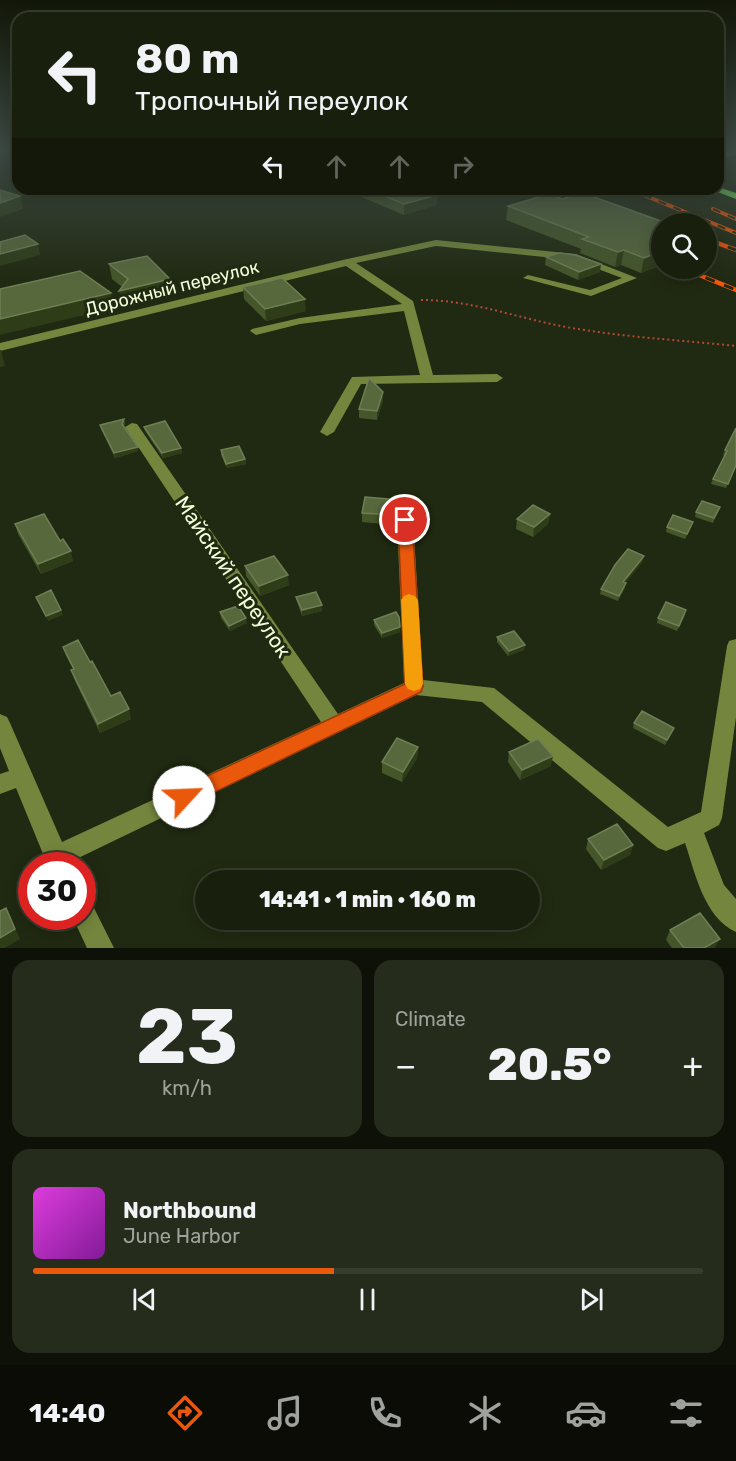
<!DOCTYPE html>
<html lang="en">
<head>
<meta charset="utf-8">
<style>
  :root { --surface:#181f0d; --page:#252c1b; --text:#f1f3f6; --muted:#9fa29d; --line:#363d2e; --accent:#ea580c }
  body { margin:0; font-family:Rubik,sans-serif; background:var(--page); color:var(--text); height:100vh; display:flex; flex-direction:column; font-size:22px; white-space:nowrap }
  * { box-sizing:border-box; margin:0 }
  p { font-size:20px; color:var(--muted) }
  .icon { flex:none; width:33px; height:33px; fill:none; stroke:currentColor; stroke-width:2; stroke-linecap:round; stroke-linejoin:round }
  .map { position:relative; height:948px; overflow:hidden }
  .drawer { display:flex; flex-direction:column; gap:12px; padding:12px; background:#0d1107; flex:1 }
  .drawer>* { flex:none }
  .banner { position:absolute; left:12px; top:12px; width:712px; height:183px; border-radius:18px; box-shadow:0 3px 15px #0003,0 0 0 2px var(--line); background:#181f0d; color:var(--text); overflow:hidden }
  .controls { position:absolute; left:651px; top:213px; display:grid; gap:12px }
  .controls a { display:grid; place-items:center; width:66px; height:66px; border-radius:50%; background:var(--surface); box-shadow:0 3px 15px #0003,0 0 0 2px var(--line); font-size:30px }
  .speed { position:absolute; left:18px; top:852px; display:flex; gap:12px; font-size:30px; font-weight:700; text-align:center }
  .speed>* { display:grid; place-content:center; width:78px; height:78px; border-radius:50%; background:var(--surface); box-shadow:0 3px 15px #0003,0 0 0 2px var(--line); line-height:1 }
  .speed .limit { border:9px solid #d22; background:#fff; color:#111 }
  .pin { position:absolute; display:grid; place-items:center; width:51px; height:51px; color:#fff; margin:-26px; border:3px solid #fff; border-radius:50%; box-shadow:0 2px 6px #0007 }
  .me { position:absolute; width:66px; margin:-33px; rotate:65deg; stroke-linejoin:round; filter:drop-shadow(0 0 4px #0008) }
  .turn { display:flex; align-items:center; gap:21px; height:126px; padding:0 24px; font-size:27px }
  .turn .icon { width:78px; height:78px; stroke-width:2.5 }
  .turn b { display:block; font-size:42px; line-height:51px }
  .lanes { display:flex; align-items:center; height:57px; padding:0 24px; background:#0003; justify-content:center; gap:30px; direction:ltr }
  .lanes .off { opacity:.35 }
  .big { font-size:45px; font-weight:800; line-height:1.1 }
  .drawer .card { flex:1; display:flex; flex-direction:column; justify-content:center; gap:9px; min-width:0; padding:0 21px; border-radius:18px; background:var(--page) }
  .drawer .dial { align-items:center; gap:0 }
  .dial b { font-size:78px; line-height:1 }
  .song { display:flex; align-items:center; gap:18px }
  .cover { width:72px; height:72px; border-radius:9px; background:linear-gradient(135deg,hsl(300 70% 55%),hsl(290 70% 35%)) }
  .played { height:6px; border-radius:3px; background:linear-gradient(90deg,var(--accent) 45%,var(--line) 45%) }
  .keys { display:flex; justify-content:space-around; direction:ltr }
  .heat { display:flex; justify-content:space-between; align-items:center; font-size:33px; direction:ltr }
  .drawer .tiles { flex:1; display:grid; gap:12px; grid-template-columns:1fr 1fr }
  .card:last-child { grid-column:span 2 }
  .trip { position:absolute; left:195px; top:870px; width:345px; height:60px; border-radius:30px; background:var(--surface); box-shadow:0 3px 15px #0003,0 0 0 2px var(--line); font-weight:800; line-height:60px; text-align:center }
  .dock { display:flex; height:96px; justify-content:space-around; align-items:center; background:#0a0c05; color:var(--muted) }
  .dock .icon { width:42px; height:42px }
  .dock .on { color:var(--accent) }
  .dock b { font-size:27px; color:var(--text) }
  .map>svg:first-child { display:block }
</style>
</head>
<body>
<div class="map">
<svg width="736" height="948" viewBox="0 0 736 948">
  <rect width="100%" height="100%" fill="#202911"/>
  <g fill="none" stroke-linecap="round" stroke-linejoin="round">
    <path stroke="#b84733" stroke-width="2" stroke-dasharray="2 3" stroke-linecap="butt" d="M421,300C472,300 517,318 566,327C622,337 679,340 736,346"/>
    <path fill="#74863d" fill-rule="evenodd" d="M736,151V155L718,158V154Z
      M436,240L576,254L637,278L591,296L523,278L528,275L590,290L622,278L574,260L436,246L356,263L413,301L433,375L497,374L503,378L497,382L361,384L334,432L327,436L320,432L352,377L420,375L404,311L300,324L256,335L250,331L252,329L300,318L402,304L346,266L0,351V343L347,259Z
      M132,423L137,424L338,714L404,683L397,520L399,516H411L413,520L423,680L494,688L668,827L701,812L727,646L729,641L736,639V717L722,818L719,825L704,833L724,885L736,899V932C704,918 695,872 685,843L666,851L658,848L482,702L416,695L70,862V866H48L16,788L0,794V774L9,771L0,748V714L7,717L10,723L62,842L321,722L125,427Z
      M82,899L91,902L114,948H87L72,916H82Z"/>
    <path fill="#7cfb63" fill-rule="evenodd" d="M718,187L736,193V199L715,191L714,189H718Z"/>
    <defs>
      <path id="rail-far1" d="M629,189L736,233
        M142,191L151,189
        M713,209L736,219
        M706,239L713,242"/>
      <path id="rail" d="M709,240L736,250
        M687,270L736,290"/>
    </defs>
    <use href="#rail-far1" stroke="#f9550a" stroke-width="4"/>
    <use href="#rail" stroke="#f9550a" stroke-width="4.5"/>
    <use href="#rail-far1" stroke="#202911" stroke-width="2" stroke-dasharray="8" stroke-linecap="butt"/>
    <use href="#rail" stroke="#202911" stroke-width="3" stroke-dasharray="10" stroke-linecap="butt"/>
  </g>
  <path fill="#44562a" d="M352,189H422L437,195L436,205L404,215L352,193Z
    M562,199L662,224V265L641,273L621,265L615,267L580,253L581,249L506,220L508,206Z
    M546,257L600,272L578,280L545,265Z
    M109,264L170,279L172,294L122,306V287L112,279Z
    M243,287L306,311L266,321L244,299Z
    M383,392V401L377,420L359,418V409Z
    M124,419L125,423L124,426L138,447V451L115,458L101,429L100,425Z
    M144,427L181,448L182,453L163,458L145,431Z
    M736,428V467L726,488L711,484L713,479L725,456L723,455L725,450Z
    M221,450L245,459L246,464L227,468L221,455Z
    M720,507L713,523L695,517L696,512Z
    M399,509L395,525L362,522V513Z
    M550,514L548,524L533,537L516,529L517,519Z
    M693,522L685,539L666,532L667,527Z
    M15,524L60,541L73,561L41,574L18,534Z
    M643,561L625,583V588L618,601L600,594L601,589Z
    M245,566L289,585L260,596L246,576Z
    M296,597L322,605V611L302,616L297,602Z
    M220,612L247,623L230,631L221,618Z
    M685,615L677,631L657,623L658,618Z
    M374,620L400,632L382,638L374,625Z
    M497,637L525,645L524,650L508,656L497,642Z
    M63,647L90,662L111,696L131,719L100,733L74,679L71,670L73,669L66,656Z
    M634,723L674,728L665,745L633,728Z
    M418,747L417,758L402,782L382,773V762Z
    M509,752L551,766L520,780L508,762Z
    M588,839L633,845L630,855L601,870L586,849Z
    M670,930L715,948H672L666,940Z"/>
  <path fill="#2e3c18" d="M437,195L436,205L404,215V204Z
    M20,196L23,209L0,217V203Z
    M38,244L40,255L0,266V254Z
    M624,250L621,265L615,267L618,252Z
    M662,251V265L641,273L644,258Z
    M601,264L600,272L578,280L579,272Z
    M170,279L172,294L122,306L119,291Z
    M111,293L114,308L0,335V319Z
    M305,299L306,311L266,321L265,309Z
    M0,350H1L5,366L0,367Z
    M383,392V401L377,420V411Z
    M138,447V451L115,458L114,453Z
    M181,448L182,453L163,458L162,453Z
    M245,459L246,464L227,468L226,464Z
    M400,500L399,509L395,525V515Z
    M550,514L548,524L533,537L534,527Z
    M71,551L73,561L41,574L38,564Z
    M644,556L643,561L622,587L623,582Z
    M288,575L289,585L260,596L259,586Z
    M626,583L625,588L618,601L619,596Z
    M322,605V611L302,616V610Z
    M61,610L63,615L48,621L46,616Z
    M246,618L247,623L230,631L229,626Z
    M400,627V632L382,638V633Z
    M525,645L524,650L508,656L509,651Z
    M129,709L131,719L100,733L98,724Z
    M418,747L417,758L402,782L403,772Z
    M553,756L551,766L520,780L522,770Z
    M633,845L630,855L601,870L604,860Z
    M6,908L20,939L5,948H0V938Z
    M720,939L715,948H704Z"/>
  <path fill="#57683d" stroke="#6f7f55" stroke-width="1.5" d="M367,189H422L437,195L404,204Z
    M0,190L20,196L0,203Z
    M583,193L669,224H662V251L644,258L624,250L618,252L582,239L589,237L508,206L549,194L562,199Z
    M25,235L38,244L0,254V242Z
    M559,253L575,255L601,264L579,272L546,257Z
    M147,256L170,279L119,291L128,279L109,264Z
    M80,271L111,293L0,319V289Z
    M282,278L305,299L265,309L243,287Z
    M369,378L383,392L377,411L359,409Z
    M124,419L122,424L138,447L114,453L100,425Z
    M165,421L181,448L162,453L144,427Z
    M736,428V465L728,484L713,479L727,451L725,450Z
    M239,446L245,459L226,464L221,450Z
    M365,497L400,500L395,515L362,513Z
    M702,501L720,507L714,518L696,512Z
    M533,505L550,514L534,527L517,519Z
    M44,514L60,541L63,539L71,551L38,564L15,524Z
    M673,515L693,522L687,534L667,527Z
    M628,549L644,556L623,582L626,583L619,596L601,589L615,565Z
    M274,556L288,575L259,586L245,566Z
    M51,590L61,610L46,616L36,597Z
    M316,592L322,605L302,610L296,597Z
    M666,602L686,610L679,626L658,618Z
    M238,606L246,618L229,626L220,612Z
    M396,612L399,617L400,627L382,633L374,620Z
    M514,631L525,645L509,651L497,637Z
    M78,640L90,662L92,661L111,696L120,692L129,709L98,724L71,670L74,669L63,647Z
    M642,711L674,728L667,740L634,723Z
    M397,738L418,747L403,772L382,762Z
    M538,739L553,756L522,770L509,752Z
    M617,824L633,845L604,860L588,839Z
    M6,908L15,929L0,938V911Z
    M700,913L720,939L704,948H684L670,930Z"/>
  <linearGradient id="sky" x2="0" y2="1"><stop stop-color="#121709"/><stop offset="0.53" stop-color="#3c4943"/><stop offset="1" stop-color="#3c4943" stop-opacity="0"/></linearGradient>
  <rect width="736" height="282" fill="url(#sky)"/>
  <path fill="#ea580c" stroke="#983908" stroke-width="1.5" d="M405,516L412,520L423,687L421,692L192,803L184,806L177,803L174,797L177,790L405,684L398,520Z"/>
  <path fill="#f59e0b" d="M409,594L415,596L418,600L423,684L420,689L414,691L408,689L405,684L401,600L404,596Z"/>
  <g text-anchor="middle" stroke-width="6" stroke-linejoin="round" paint-order="stroke">
    <g font-size="18" fill="#f2fed9" stroke="#202911">
      <text transform="translate(172 288) rotate(-14)" y="6">Дорожный переулок</text>
    </g>
    <g font-size="21" fill="#f2fed9" stroke="#202911">
      <text transform="translate(233 577) rotate(56)" y="7">Майский переулок</text>
    </g>
  </g>
</svg>
<div class="controls">
<a><svg class="icon" aria-label="search" viewBox="0 0 24 24"><circle cx="10" cy="10" r="6"/><path d="M15 15l6 6"/></svg></a>
</div>
<div class="speed"><div class="limit">30</div></div>
<div class="pin" style="left:405px;top:520px;background:#d93025"><svg class="icon" aria-label="arrive" viewBox="0 0 24 24"><path d="M6 21V4h12l-3 4 3 4H6"/></svg></div>
<svg class="me" style="left:184px;top:797px" viewBox="-20 -20 40 40"><circle r="19" fill="#fff"/><path d="M0-13L10 11 0 6-10 11z" fill="#ea580c"/></svg>
<div class="trip">14:41 · 1 min · 160 m</div>
<div class="banner">
<div class="turn"><svg class="icon" aria-label="left" viewBox="0 0 24 24"><path d="M17 20v-9H6M10 6l-5 5 5 5"/></svg><div><b>80 m</b>Тропочный переулок</div></div>
<div class="lanes"><svg class="icon" aria-label="left" viewBox="0 0 24 24"><path d="M17 20v-9H6M10 6l-5 5 5 5"/></svg><svg class="icon off" aria-label="ahead" viewBox="0 0 24 24"><path d="M12 20V5M6 11l6-6 6 6"/></svg><svg class="icon off" aria-label="ahead" viewBox="0 0 24 24"><path d="M12 20V5M6 11l6-6 6 6"/></svg><svg class="icon off" aria-label="right" viewBox="0 0 24 24"><path d="M7 20v-9h11M14 6l5 5-5 5"/></svg></div>
</div>
</div>
<section class="drawer">
<div class="tiles">
<div class="card dial"><b>23</b><p>km/h</p></div>
<div class="card"><p>Climate</p>
<div class="heat"><a>−</a><b class="big">20.5°</b><a>+</a></div>
</div>
<div class="card">
<div class="song"><i class="cover"></i><div><b>Northbound</b><p>June Harbor</p></div></div>
<div class="played"></div>
<div class="keys"><svg class="icon" aria-label="previous" viewBox="0 0 24 24"><path d="M18 5L8 12l10 7zM5 5v14"/></svg><svg class="icon" aria-label="pause" viewBox="0 0 24 24"><path d="M8 5v14M16 5v14"/></svg><svg class="icon" aria-label="next" viewBox="0 0 24 24"><path d="M6 5l10 7-10 7zM19 5v14"/></svg></div>
</div>
</div>
</section>
<nav class="dock">
<b>14:40</b>
<svg class="icon on" aria-label="directions" viewBox="0 0 24 24"><path d="M12 3l9 9-9 9-9-9zM9 14v-3h6M13 9l2 2-2 2"/></svg>
<svg class="icon" aria-label="music" viewBox="0 0 24 24"><path d="M9 18V5l10-2v13"/><circle cx="6" cy="18" r="3"/><circle cx="16" cy="16" r="3"/></svg>
<svg class="icon" aria-label="phone" viewBox="0 0 24 24"><path d="M5 4h4l2 5-3 2q2 4 5 5l2-3 5 2v4C11 20 4 13 5 4z"/></svg>
<svg class="icon" aria-label="climate" viewBox="0 0 24 24"><path d="M12 3v18M4 7l16 10M4 17L20 7"/></svg>
<svg class="icon" aria-label="car" viewBox="0 0 24 24"><path d="M5 17H2v-5l4-1 3-4h7l3 4 3 1v5h-3M9 17h6M6 11h13"/><circle cx="7" cy="17" r="2"/><circle cx="17" cy="17" r="2"/></svg>
<svg class="icon" aria-label="filters" viewBox="0 0 24 24"><path d="M4 7h16M4 17h16"/><circle cx="9" cy="7" r="2"/><circle cx="15" cy="17" r="2"/></svg>
</nav>
</body>
</html>
